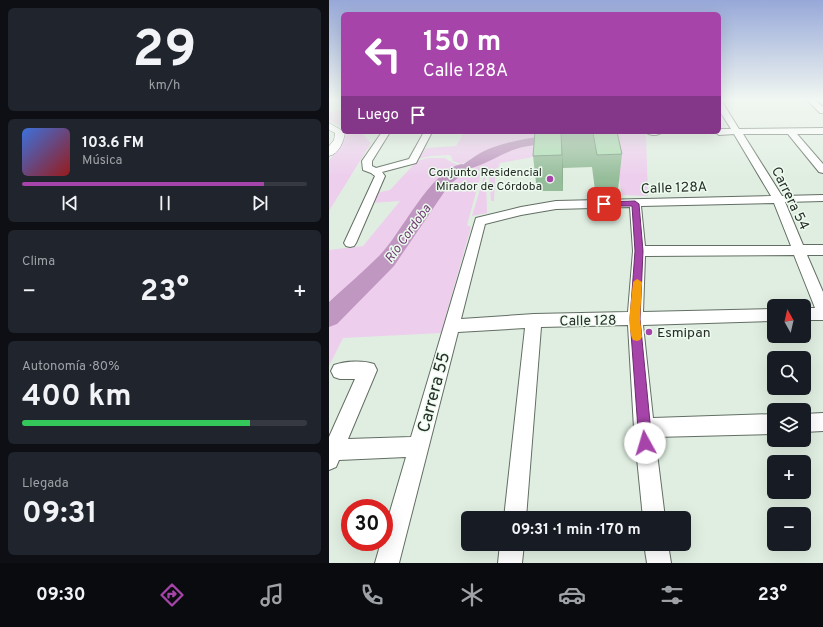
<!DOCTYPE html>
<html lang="es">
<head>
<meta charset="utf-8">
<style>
  :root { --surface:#171b24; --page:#20242c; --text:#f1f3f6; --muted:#9ea1a6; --line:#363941; --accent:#a644aa }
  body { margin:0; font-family:Overpass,sans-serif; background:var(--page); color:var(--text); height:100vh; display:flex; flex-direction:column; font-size:15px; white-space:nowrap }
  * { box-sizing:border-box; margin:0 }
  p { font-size:13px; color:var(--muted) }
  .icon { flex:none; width:22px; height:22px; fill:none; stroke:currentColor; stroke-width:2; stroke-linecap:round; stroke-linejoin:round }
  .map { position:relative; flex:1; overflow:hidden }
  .sheet { display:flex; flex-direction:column; gap:8px; padding:8px; background:#0d0f14; width:329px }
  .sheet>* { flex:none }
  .guide { position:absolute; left:12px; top:12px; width:380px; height:122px; border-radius:6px; box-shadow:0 4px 16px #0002; background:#a644aa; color:#fff; overflow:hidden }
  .needle { width:26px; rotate:352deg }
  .tools { position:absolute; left:438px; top:299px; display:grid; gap:8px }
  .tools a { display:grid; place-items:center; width:44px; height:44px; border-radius:6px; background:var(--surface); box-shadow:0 4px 16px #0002; font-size:20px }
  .speed { position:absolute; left:12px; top:499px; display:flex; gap:8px; font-size:20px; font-weight:700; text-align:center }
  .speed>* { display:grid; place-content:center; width:52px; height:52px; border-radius:50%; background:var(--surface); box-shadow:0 4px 16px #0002; line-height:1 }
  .speed .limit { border:6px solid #d22; background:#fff; color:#111 }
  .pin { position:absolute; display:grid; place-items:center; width:34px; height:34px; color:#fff; margin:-17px; border-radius:8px; box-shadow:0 2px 6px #0006 }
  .me { position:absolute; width:44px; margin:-22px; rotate:354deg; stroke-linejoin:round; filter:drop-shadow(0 0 3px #0008) }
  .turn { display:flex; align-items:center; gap:14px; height:84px; padding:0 16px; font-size:18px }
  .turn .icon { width:52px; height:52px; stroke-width:2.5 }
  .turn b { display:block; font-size:28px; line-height:34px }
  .then { display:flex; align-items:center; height:38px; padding:0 16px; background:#0003; gap:8px; font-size:15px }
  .big { font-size:30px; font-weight:700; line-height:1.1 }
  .sheet .tile { flex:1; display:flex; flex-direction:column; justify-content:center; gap:6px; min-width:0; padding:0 14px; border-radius:6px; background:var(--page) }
  .sheet .dial { align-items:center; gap:0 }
  .dial b { font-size:52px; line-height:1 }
  .song { display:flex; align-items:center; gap:12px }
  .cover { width:48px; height:48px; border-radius:6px; background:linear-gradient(135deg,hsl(220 70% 55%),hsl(0 70% 35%)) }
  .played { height:4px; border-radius:2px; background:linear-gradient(90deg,var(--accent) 85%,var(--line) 85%) }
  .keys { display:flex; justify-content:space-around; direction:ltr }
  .heat { display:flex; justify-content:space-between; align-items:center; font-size:22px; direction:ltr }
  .charge { height:6px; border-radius:3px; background:linear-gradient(90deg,#34c759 80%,var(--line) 0) }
  .trip { position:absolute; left:132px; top:511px; width:230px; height:40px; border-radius:6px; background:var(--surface); box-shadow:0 4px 16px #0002; font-weight:700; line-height:40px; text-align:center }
  .tab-bar { display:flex; height:64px; justify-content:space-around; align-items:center; background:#090b0e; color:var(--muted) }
  .tab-bar .icon { width:28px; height:28px }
  .tab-bar .on { color:var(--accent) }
  .tab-bar b { font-size:18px; color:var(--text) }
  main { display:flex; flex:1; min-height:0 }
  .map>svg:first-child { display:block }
</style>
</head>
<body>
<main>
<section class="sheet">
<div class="tile dial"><b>29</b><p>km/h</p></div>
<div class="tile">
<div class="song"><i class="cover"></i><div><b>103.6 FM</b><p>Música</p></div></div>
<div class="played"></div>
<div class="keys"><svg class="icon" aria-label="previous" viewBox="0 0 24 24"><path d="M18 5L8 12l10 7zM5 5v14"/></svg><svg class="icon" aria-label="pause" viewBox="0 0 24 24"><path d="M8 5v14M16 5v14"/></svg><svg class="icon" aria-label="next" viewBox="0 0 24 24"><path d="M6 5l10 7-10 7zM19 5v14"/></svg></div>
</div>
<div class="tile"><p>Clima</p>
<div class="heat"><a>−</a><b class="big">23°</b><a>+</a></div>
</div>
<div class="tile"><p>Autonomía · 80%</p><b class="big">400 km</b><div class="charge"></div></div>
<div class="tile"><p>Llegada</p><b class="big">09:31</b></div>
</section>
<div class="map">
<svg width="494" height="563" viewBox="0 0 494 563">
  <rect width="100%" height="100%" fill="#e0eee1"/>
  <path fill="#edceed" d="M7,110H14V127L0,121V113Z
    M18,132H32L42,143L0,211V161L16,138Z
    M180,132H259L155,151L133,164L124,161L122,156L120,155L101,156L89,159L97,148L127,146L134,134Z
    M293,132H315L317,135L319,196L293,195L284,147L210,156L171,163L166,174L165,201H162L160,175L141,167H148L174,153L194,147L279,137Z
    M99,158H116L122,162L152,174L138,225L142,227L112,333L14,338L0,366V250L34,246L71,201L42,203L46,193L61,190L88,161Z
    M155,176L157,181L158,213L143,216Z"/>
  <path fill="#bf97c0" d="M259,132H293C261,143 227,141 194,147C177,151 164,160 149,166C144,168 139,168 134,171C128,175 123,179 117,182V186L107,190L105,192L103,191L112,184V181L119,173C125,172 146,155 155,151C188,137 224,135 259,132Z"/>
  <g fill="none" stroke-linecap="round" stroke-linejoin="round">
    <path fill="#bf97c0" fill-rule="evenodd" d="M132,164L138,166L140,169L120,185L65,266L8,324L0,327V302C16,287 34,272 50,256C73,233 100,172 132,164Z"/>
    <defs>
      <path id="minor" d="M478,100H486L494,107V113H491Z
        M390,102H393L410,129L494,128V134H468L494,164V173L490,172L459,134H414L453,196L494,195V201L456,202L474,245H494V255H478L494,292V320H475V308H486L465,255L316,256L314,312L445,309V321L314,325L324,418L445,414V434L326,437L336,518H314L305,428L299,325L212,327L197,518H175L196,328L129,332L70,563H46L52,542H55V532L77,457L10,460L7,467L0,470V437L26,379H11L5,377L2,371L5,365C16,361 34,360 45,364L48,370L19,439L82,437L147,218L192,207L227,201L442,196L405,134L390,135L386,132H390V129H402L390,110ZM445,203L462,246H316L312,206ZM301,207L304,251L299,312L205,314L132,319L156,224L192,215L227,209Z
        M53,132H61L43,161V166L47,168L80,159L95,132H103L87,163L53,172L56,176L27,243L25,246L21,247L17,246L15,243L46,176L42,173L34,170L33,161Z
        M317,132H333C330,136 320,136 317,132Z
        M494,413V431L475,432V414Z
        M171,544H195L193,563H169Z
        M315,544H339L342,563H318Z"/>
      <path id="tertiary" d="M0,123L16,132C15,141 10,154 0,156V146L5,140L6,133L0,130Z"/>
    </defs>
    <use href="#minor" stroke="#626e63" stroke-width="2"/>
    <use href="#tertiary" stroke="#626e63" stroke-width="1"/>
    <use href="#minor" fill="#fff" fill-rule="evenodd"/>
    <use href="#tertiary" fill="#fff" fill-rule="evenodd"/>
  </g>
  <path fill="#96bd9a" d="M206,132H288L293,154L289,190H266L263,167L234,168V191H208L204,156Z"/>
  <path fill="#7a9a7d" d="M232,133L234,168V191L233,155Z"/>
  <path fill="#aedcb3" stroke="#7a9a7d" d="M206,132H288L293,154L268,155L264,133H232L233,155L204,156Z"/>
  <linearGradient id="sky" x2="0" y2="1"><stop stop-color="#97a8d8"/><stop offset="0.56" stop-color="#f1f7f2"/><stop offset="1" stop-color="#f1f7f2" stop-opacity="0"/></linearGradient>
  <rect width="494" height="178" fill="url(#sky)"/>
  <path fill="#a644aa" stroke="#6c2c6e" d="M306,201L310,204L314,251L311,319L323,443L321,448L316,450L312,448L310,443L301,319L306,251L303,206H275L271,204L275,202Z"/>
  <path fill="#f59e0b" d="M308,279L313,282L311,319L313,337L311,340L308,341L304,340C297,326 303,298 304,282Z"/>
  <g fill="#a644aa" stroke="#edfbef" stroke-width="1.5">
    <circle cx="221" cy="179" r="4"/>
    <circle cx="320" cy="332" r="4"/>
  </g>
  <g text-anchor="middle" stroke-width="3" stroke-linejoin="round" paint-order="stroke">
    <g font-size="12" fill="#282d29" stroke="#edfbef" text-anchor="end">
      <text x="213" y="176">Conjunto Residencial<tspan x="213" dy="14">Mirador de Córdoba</tspan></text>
    </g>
    <g font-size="13" font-style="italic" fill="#713e73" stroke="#edfbef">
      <text transform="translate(78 233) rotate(-54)" y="5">Río Cordoba</text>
    </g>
    <g font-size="14" fill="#282d29" stroke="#edfbef">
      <text transform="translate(345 187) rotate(-2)" y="5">Calle 128A</text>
      <text transform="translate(462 198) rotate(64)" y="5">Carrera 54</text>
      <text transform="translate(259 320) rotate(-1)" y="5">Calle 128</text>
    </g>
    <g font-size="14" fill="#282d29" stroke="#edfbef" text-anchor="start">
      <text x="328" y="337">Esmipan</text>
    </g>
    <g font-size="17" fill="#282d29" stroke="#edfbef">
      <text transform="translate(104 392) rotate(-75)" y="6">Carrera 55</text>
    </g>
  </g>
</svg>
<div class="tools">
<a><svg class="needle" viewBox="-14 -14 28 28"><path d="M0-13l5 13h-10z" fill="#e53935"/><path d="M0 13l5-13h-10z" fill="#9ea1a6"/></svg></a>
<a><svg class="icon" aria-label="search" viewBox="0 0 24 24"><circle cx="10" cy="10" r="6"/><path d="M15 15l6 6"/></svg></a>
<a><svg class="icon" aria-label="layers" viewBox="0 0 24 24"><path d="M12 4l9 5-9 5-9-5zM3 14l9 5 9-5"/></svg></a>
<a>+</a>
<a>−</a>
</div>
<div class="speed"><div class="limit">30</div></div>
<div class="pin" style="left:275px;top:204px;background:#d93025"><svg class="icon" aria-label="arrive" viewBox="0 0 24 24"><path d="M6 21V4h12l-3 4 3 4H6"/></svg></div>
<svg class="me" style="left:316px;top:443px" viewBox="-20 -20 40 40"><circle r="19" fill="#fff"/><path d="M0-13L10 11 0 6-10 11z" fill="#a644aa"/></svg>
<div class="trip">09:31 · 1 min · 170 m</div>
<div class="guide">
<div class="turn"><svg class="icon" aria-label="left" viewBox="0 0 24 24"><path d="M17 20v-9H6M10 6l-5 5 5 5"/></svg><div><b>150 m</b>Calle 128A</div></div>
<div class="then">Luego<svg class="icon" aria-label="arrive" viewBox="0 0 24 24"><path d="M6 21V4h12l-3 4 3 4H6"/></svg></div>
</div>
</div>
</main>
<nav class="tab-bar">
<b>09:30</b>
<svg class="icon on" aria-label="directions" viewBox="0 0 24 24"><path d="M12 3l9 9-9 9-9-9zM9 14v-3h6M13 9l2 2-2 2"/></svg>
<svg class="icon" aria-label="music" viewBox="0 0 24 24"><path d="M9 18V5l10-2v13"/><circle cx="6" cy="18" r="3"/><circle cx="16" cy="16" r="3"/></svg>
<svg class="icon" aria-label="phone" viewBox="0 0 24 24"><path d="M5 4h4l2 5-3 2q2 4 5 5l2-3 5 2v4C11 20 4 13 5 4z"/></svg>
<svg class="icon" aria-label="climate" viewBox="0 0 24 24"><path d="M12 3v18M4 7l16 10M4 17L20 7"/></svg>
<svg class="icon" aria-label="car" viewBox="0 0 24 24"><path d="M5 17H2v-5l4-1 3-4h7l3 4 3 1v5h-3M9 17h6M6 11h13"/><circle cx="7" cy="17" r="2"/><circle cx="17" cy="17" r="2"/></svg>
<svg class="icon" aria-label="filters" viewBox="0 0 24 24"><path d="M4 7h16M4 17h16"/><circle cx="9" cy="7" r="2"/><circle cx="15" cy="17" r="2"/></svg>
<b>23°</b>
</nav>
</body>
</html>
